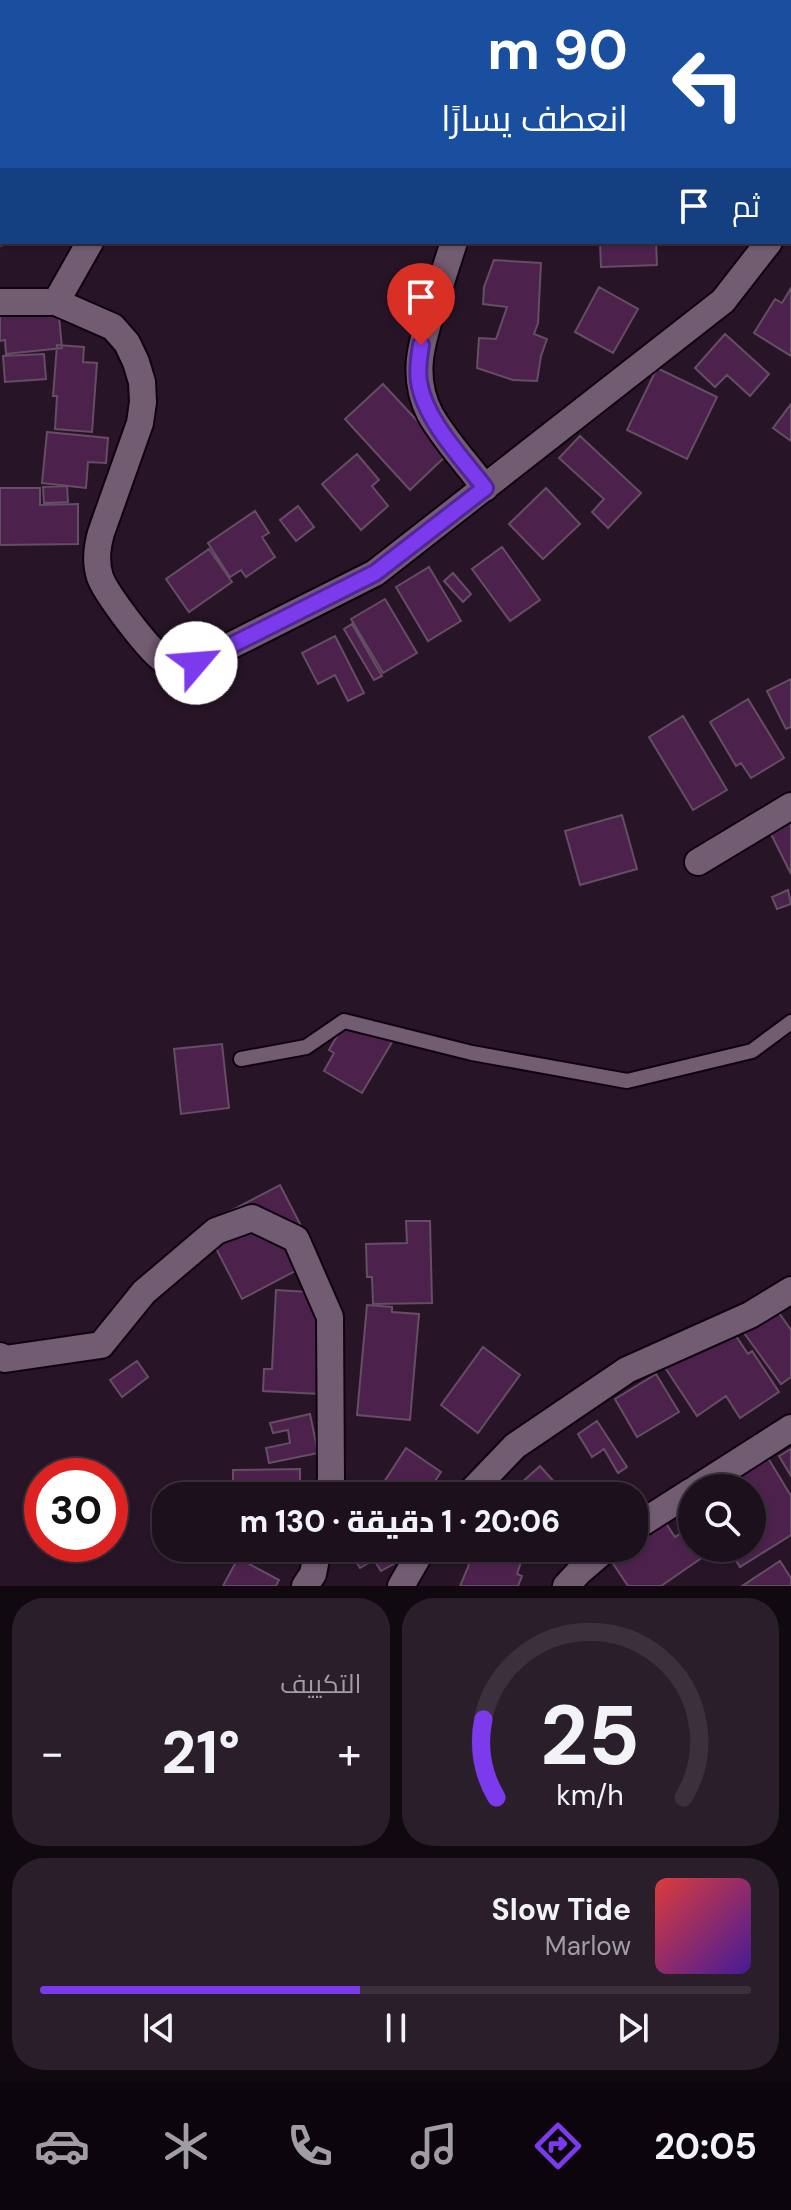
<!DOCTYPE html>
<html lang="ar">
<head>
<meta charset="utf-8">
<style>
  :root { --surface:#1d101d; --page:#2a1e2a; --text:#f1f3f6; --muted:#a09da4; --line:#3b303b; --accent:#7c3aed }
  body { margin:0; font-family:"DM Sans",Cairo,sans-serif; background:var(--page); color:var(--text); direction:rtl; height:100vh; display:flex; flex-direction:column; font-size:30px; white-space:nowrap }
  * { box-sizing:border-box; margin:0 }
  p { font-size:26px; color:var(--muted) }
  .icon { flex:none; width:44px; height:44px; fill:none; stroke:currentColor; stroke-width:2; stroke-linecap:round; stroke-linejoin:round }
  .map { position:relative; height:1586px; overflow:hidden; direction:ltr }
  .side { display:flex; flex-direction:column; gap:12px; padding:12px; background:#100910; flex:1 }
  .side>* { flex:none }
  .banner { position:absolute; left:0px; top:0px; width:792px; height:244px; box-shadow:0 2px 6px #0004,0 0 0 2px var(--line); direction:rtl; background:#1a4fa0; color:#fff; overflow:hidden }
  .tools { position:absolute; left:678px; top:1474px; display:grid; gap:16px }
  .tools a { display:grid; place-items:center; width:88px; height:88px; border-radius:50%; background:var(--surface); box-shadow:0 2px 6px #0004,0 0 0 2px var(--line); font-size:40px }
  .speed { position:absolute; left:24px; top:1458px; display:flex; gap:16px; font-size:40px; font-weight:700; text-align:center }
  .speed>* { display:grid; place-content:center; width:104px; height:104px; border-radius:50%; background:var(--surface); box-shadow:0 2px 6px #0004,0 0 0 2px var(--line); line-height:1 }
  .speed .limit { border:12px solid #d22; background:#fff; color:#111 }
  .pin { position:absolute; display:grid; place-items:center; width:68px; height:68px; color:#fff; margin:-82px -34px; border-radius:50% 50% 50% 0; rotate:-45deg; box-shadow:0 0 8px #0007 }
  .pin .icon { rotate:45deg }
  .me { position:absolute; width:88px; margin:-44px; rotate:63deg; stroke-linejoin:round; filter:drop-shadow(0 0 6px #0008) }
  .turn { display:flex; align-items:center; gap:28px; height:168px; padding:0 32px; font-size:36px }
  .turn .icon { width:104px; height:104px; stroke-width:2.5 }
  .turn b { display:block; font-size:56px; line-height:68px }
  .then { display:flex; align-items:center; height:76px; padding:0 32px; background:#0003; gap:16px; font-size:30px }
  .big { font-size:60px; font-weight:800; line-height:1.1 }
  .side .card { flex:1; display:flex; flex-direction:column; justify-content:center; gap:12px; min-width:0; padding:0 28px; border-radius:32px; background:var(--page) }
  .side .dial { align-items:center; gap:0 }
  .dial svg { height:208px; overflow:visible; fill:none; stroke:var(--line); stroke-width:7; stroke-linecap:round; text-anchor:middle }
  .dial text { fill:var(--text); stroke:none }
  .song { display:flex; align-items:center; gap:24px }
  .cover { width:96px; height:96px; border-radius:12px; background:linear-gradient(135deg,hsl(0 70% 55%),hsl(260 70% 35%)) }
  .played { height:8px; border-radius:4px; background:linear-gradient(90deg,var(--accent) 45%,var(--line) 45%) }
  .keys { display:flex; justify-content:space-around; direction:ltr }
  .heat { display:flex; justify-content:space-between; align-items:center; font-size:44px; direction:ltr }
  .side .tiles { flex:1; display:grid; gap:12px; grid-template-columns:1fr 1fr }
  .card:last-child { grid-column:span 2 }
  .trip { position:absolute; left:152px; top:1482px; width:496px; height:80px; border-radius:32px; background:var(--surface); box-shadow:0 2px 6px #0004,0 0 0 2px var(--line); font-weight:800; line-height:80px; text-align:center; direction:rtl }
  .dock { display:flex; height:128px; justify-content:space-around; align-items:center; background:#0c060c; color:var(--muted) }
  .dock .icon { width:56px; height:56px }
  .dock .active { color:var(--accent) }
  .dock b { font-size:36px; color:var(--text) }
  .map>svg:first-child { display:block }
</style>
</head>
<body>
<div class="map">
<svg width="791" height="1586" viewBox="0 0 791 1586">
  <rect width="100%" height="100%" fill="#271527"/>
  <path fill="#4c224d" stroke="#634e63" stroke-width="2" d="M2,207V242H14L0,246V208Z
    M600,242H656L657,265L601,267Z
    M494,260L541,263L538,323L534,334L547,339L541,356L537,381L513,380L477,368L479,338L496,339L507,307L483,304L484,287Z
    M599,287L638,309L613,353L575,332Z
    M791,288V356L754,333L775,299L782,303Z
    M58,307L62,348L6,354L5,340L0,341V313Z
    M725,334L769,374L750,396L727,375L715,387L695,368Z
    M57,345L84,347L83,362L97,363L92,432L55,429L57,396H53Z
    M44,354L46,379L5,382L3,356Z
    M657,368L717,397L687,459L627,430Z
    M383,384L448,454L410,490L345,419Z
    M791,404V441L773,428Z
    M47,432L108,438L106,463L88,462L86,488L42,483Z
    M580,436L641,493L608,528L592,512L604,499L559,458Z
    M357,454L379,480L372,486L388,506L361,530L322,484Z
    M67,486L68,502L44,503L43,487Z
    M0,488H40V505L78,504V544L0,545Z
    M546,488L580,524L543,559L509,524Z
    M298,506L314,527L296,541L280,520Z
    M255,511L269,533L262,537L275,557L246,577L241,570L230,577L208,543Z
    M502,547L540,600L510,621L472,569Z
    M209,549L232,582L189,612L166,579Z
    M429,567L461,621L428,641L396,587Z
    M453,573L471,594L463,602L444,581Z
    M385,599L417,653L383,673L351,619Z
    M352,624L382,676L374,680L344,629Z
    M335,636L364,693L348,701L335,675L318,684L302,653Z
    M791,679V727L786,729L767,691Z
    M748,699L784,758L751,778L741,763L736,766L710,722Z
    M683,716L727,790L693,810L649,737Z
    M622,815L637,869L580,885L565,831Z
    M791,819V874L769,830Z
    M788,890L791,904L777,909L772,897Z
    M348,1017L392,1042L362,1093L324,1071L334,1053L329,1050Z
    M222,1044L229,1108L181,1114L174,1049Z
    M280,1185L318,1259L242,1299L204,1225Z
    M406,1221H430L432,1303L373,1304L372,1277H367L366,1244L407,1243Z
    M276,1290L325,1293L320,1394L263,1391L264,1369H272Z
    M367,1305L392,1307V1312L419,1314L410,1420L357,1415Z
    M777,1310L791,1330V1377L781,1384L744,1333Z
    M726,1321L748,1354L752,1351L779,1392L740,1418L726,1396L697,1416L662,1363Z
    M483,1347L520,1375L478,1433L441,1405Z
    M137,1361L148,1377L122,1397L110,1380Z
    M656,1374L679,1412L637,1437L615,1399Z
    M310,1414L318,1453L269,1463L266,1448L290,1443L288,1430L273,1433L270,1423Z
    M597,1421L627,1467L618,1473L604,1449L592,1457L578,1434Z
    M406,1448L441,1472L425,1496H375Z
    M791,1449V1476L779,1456Z
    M768,1458L791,1496V1535L740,1567L728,1548H752V1488H710L729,1482Z
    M540,1466L556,1484L547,1492L550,1496H510L509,1494Z
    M300,1469V1496H233V1470Z
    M663,1519L675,1537L692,1525V1548H716L661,1586H628L610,1559L625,1548H634V1542Z
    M247,1548H301V1551H269V1557H247Z
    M348,1548H403L408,1556L381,1571L374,1560L360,1568Z
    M476,1548H526L517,1574L522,1576L518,1586H460Z
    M238,1558L279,1580L276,1586H223Z
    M780,1561L791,1578V1586H742Z"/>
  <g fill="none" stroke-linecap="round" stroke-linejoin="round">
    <defs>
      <path id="lane" d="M241,1059L306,1047L344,1021L472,1053L627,1081L752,1051L791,1022"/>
      <path id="street" d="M112,0L113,2
        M693,0L694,2
        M531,2V0
        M790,211L791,210
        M454,242C447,264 440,285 433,307C421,344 411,377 430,414C444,439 468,465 485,488
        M0,302H56L113,327L127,343L136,362L142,382L143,402L140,423L101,533C97,547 95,562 100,577C105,592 151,654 165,661C175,666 185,665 196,663L375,573L723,301L769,242
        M56,302L90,242
        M698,862L791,806
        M0,1356L5,1359L101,1345L144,1292L216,1231L252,1218L296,1239L330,1317L331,1479L328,1496
        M697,1488L791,1428
        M467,1496L515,1446L627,1370L750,1315L791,1290
        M634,1528L692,1491
        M305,1586L313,1574L318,1548
        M401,1586L423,1548
        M566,1586L579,1572L607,1548"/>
    </defs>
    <use href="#lane" stroke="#0f020f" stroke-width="18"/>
    <use href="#street" stroke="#0f020f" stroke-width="30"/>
    <use href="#lane" stroke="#725c72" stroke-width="14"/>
    <use href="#street" stroke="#725c72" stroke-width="26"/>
  </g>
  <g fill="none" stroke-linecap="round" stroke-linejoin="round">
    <defs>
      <path id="route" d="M196,663L375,573L485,488C462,458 425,420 419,382C417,370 419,357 421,345"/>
    </defs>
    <use href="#route" stroke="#51269a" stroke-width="20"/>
    <use href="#route" stroke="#7c3aed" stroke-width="14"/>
  </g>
</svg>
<div class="tools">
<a><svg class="icon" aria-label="search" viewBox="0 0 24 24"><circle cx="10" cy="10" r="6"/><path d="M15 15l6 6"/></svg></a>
</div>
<div class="speed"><div class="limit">30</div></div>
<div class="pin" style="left:421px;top:345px;background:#d93025"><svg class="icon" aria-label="arrive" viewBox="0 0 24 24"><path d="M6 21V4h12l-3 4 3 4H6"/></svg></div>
<svg class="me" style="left:196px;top:663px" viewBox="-20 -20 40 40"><circle r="19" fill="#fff"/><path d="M0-13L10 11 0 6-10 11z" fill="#7c3aed"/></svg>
<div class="trip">20:06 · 1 دقيقة · 130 m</div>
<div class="banner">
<div class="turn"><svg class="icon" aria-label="left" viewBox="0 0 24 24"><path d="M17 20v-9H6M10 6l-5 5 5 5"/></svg><div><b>90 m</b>انعطف يسارًا</div></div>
<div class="then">ثم<svg class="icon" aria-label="arrive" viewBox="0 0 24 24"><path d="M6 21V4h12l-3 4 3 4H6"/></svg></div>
</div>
</div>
<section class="side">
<div class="tiles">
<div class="card dial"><svg viewBox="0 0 100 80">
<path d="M14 69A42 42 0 1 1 86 69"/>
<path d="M14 69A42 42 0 0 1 9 39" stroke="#7c3aed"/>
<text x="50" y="56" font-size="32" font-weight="700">25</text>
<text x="50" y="72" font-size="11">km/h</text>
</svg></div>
<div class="card"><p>التكييف</p>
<div class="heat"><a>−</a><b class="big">21°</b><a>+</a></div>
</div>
<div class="card">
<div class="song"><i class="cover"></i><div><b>Slow Tide</b><p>Marlow</p></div></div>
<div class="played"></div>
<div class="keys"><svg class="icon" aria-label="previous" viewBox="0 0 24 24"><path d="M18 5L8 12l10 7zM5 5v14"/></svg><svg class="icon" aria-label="pause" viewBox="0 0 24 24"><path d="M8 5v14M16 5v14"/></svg><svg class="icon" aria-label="next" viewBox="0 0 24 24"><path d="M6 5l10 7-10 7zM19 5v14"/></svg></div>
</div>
</div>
</section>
<nav class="dock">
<b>20:05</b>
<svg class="icon active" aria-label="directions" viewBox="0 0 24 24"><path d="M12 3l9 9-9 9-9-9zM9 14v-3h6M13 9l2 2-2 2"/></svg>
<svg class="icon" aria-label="music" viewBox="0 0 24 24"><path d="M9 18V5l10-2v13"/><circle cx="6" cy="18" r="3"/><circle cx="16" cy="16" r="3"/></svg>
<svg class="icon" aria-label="phone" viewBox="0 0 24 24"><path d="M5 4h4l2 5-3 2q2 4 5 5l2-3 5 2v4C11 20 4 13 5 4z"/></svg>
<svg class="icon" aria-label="climate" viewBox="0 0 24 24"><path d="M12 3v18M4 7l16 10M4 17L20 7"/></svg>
<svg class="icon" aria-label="car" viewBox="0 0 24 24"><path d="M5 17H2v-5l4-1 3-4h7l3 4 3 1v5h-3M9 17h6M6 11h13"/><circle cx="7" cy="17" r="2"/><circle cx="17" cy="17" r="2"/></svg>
</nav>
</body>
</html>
